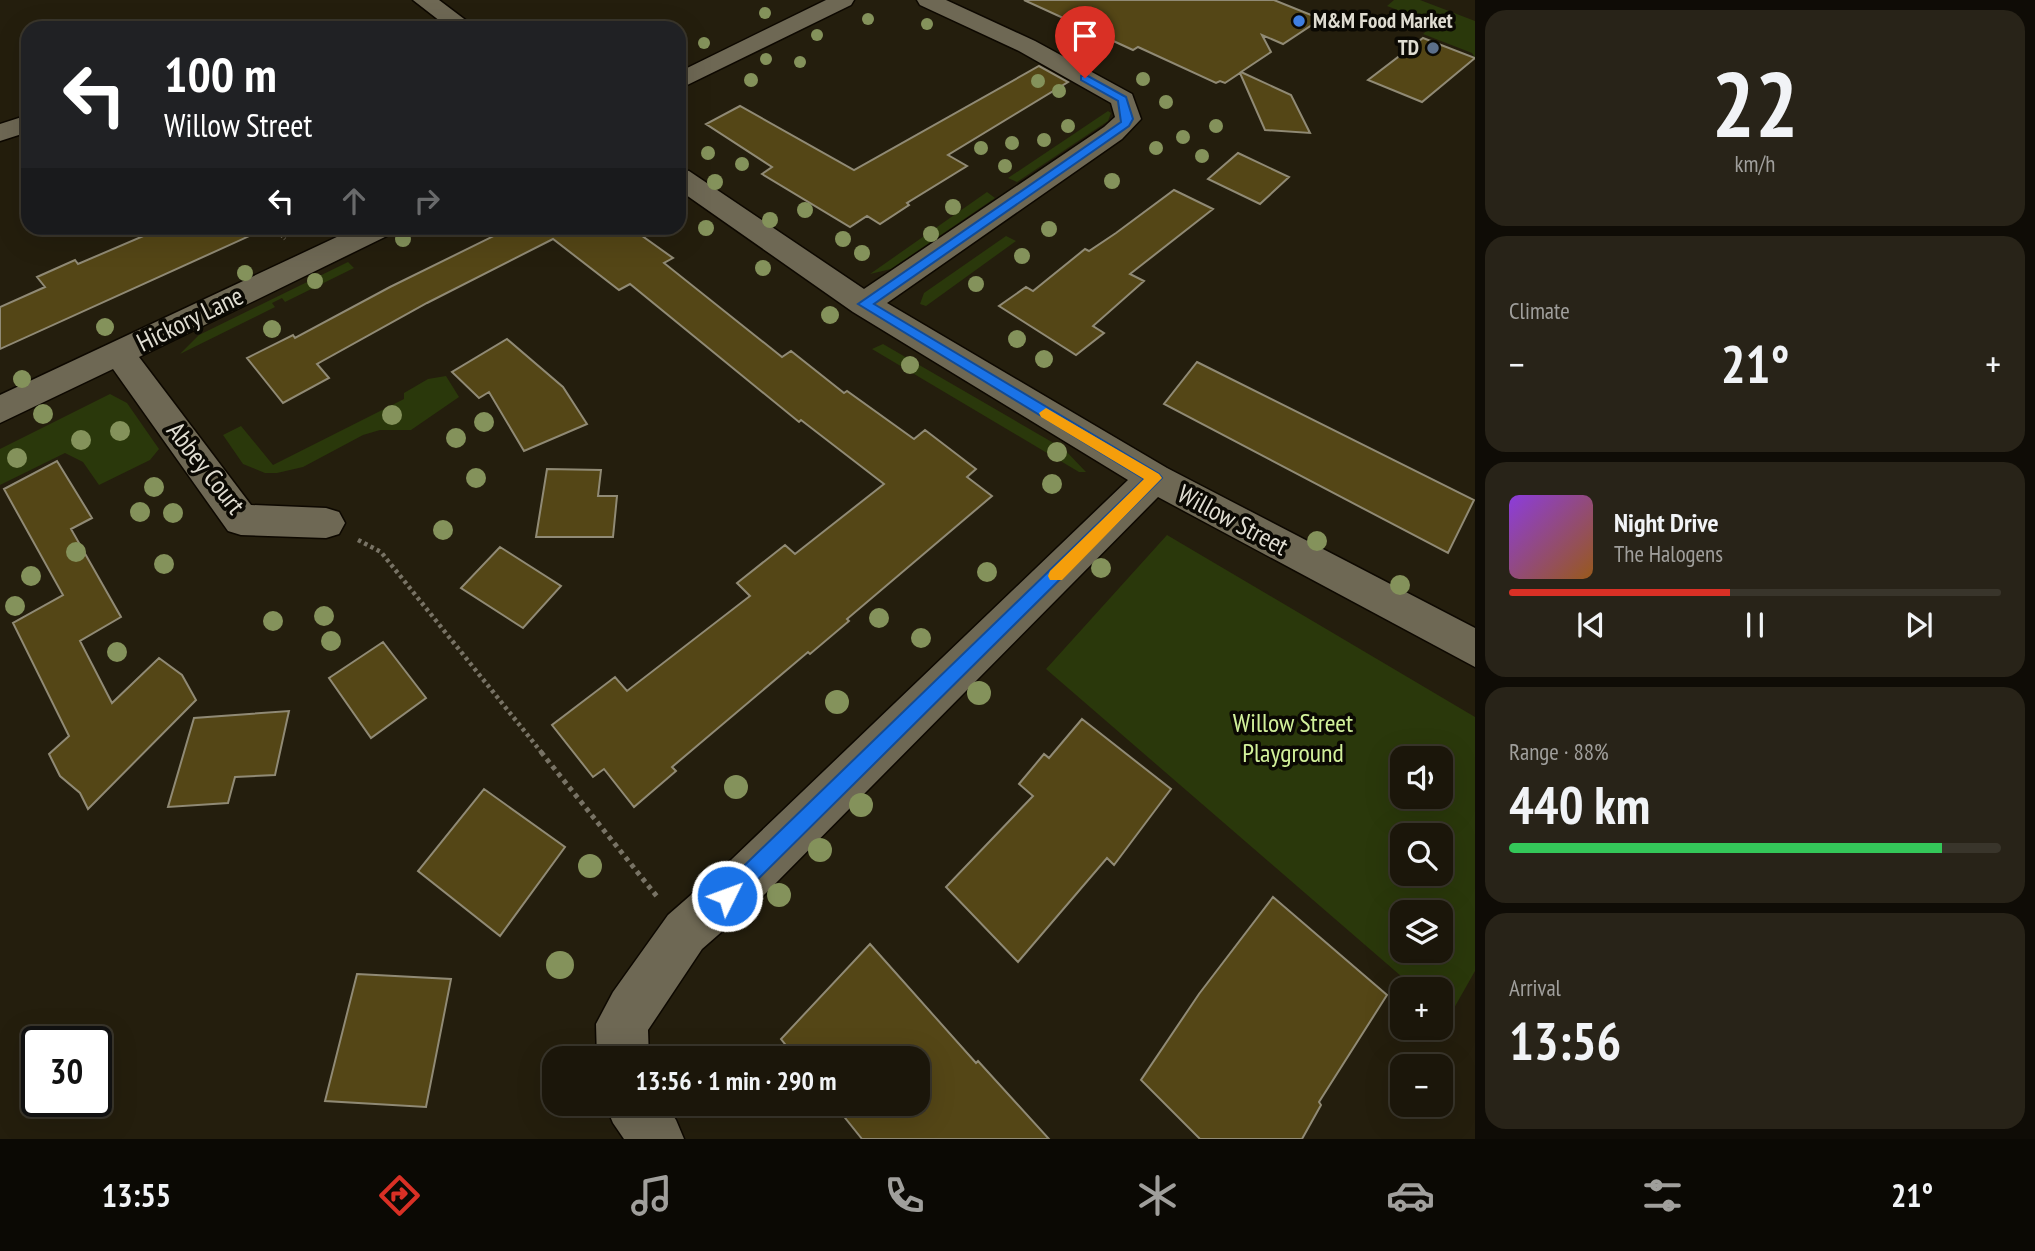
<!DOCTYPE html>
<html lang="en">
<head>
<meta charset="utf-8">
<style>
  :root { --surface:#1b160a; --page:#282318; --text:#f1f3f6; --muted:#a09f9c; --line:#39352b; --accent:#d93025 }
  body { margin:0; font-family:"PT Sans Narrow",sans-serif; background:var(--page); color:var(--text); height:100vh; display:flex; flex-direction:column; font-size:26px; white-space:nowrap }
  * { box-sizing:border-box; margin:0 }
  p { font-size:23px; color:var(--muted) }
  .icon { flex:none; width:38px; height:38px; fill:none; stroke:currentColor; stroke-width:2; stroke-linecap:round; stroke-linejoin:round }
  .map { position:relative; flex:1; overflow:hidden }
  .sheet { display:flex; flex-direction:column; gap:10px; padding:10px; background:#0f0c06; width:560px }
  .sheet>* { flex:none }
  .banner { position:absolute; left:21px; top:21px; width:665px; height:214px; border-radius:21px; box-shadow:0 7px 28px #0002,0 0 0 2px var(--line); background:#202124; color:#fff; overflow:hidden }
  .buttons { position:absolute; left:1390px; top:746px; display:grid; gap:14px }
  .buttons a { display:grid; place-items:center; width:63px; height:63px; border-radius:14px; background:var(--surface); box-shadow:0 7px 28px #0002,0 0 0 2px var(--line); font-size:35px }
  .speed { position:absolute; left:21px; top:1026px; display:flex; gap:14px; font-size:35px; font-weight:700; text-align:center }
  .speed>* { display:grid; place-content:center; width:91px; height:91px; border-radius:50%; background:var(--surface); box-shadow:0 7px 28px #0002,0 0 0 2px var(--line); line-height:1 }
  .speed .limit { border:4px solid #111; border-radius:10px; background:#fff; color:#111 }
  .pin { position:absolute; display:grid; place-items:center; width:60px; height:60px; color:#fff; margin:-72px -30px; border-radius:50% 50% 50% 0; rotate:-45deg; box-shadow:0 0 7px #0007 }
  .pin .icon { rotate:45deg }
  .me { position:absolute; width:77px; margin:-38px; rotate:48deg; stroke-linejoin:round; filter:drop-shadow(0 0 5px #0008) }
  .turn { display:flex; align-items:center; gap:24px; height:147px; padding:0 28px; font-size:32px }
  .turn .icon { width:91px; height:91px; stroke-width:2.5 }
  .turn b { display:block; font-size:49px; line-height:60px }
  .lanes { display:flex; align-items:center; height:66px; padding:0 28px; background:#0003; justify-content:center; gap:35px; direction:ltr }
  .lanes .off { opacity:.35 }
  .big { font-size:52px; font-weight:700; line-height:1.1 }
  .sheet .widget { flex:1; display:flex; flex-direction:column; justify-content:center; gap:10px; min-width:0; padding:0 24px; border-radius:21px; background:var(--page) }
  .sheet .dial { align-items:center; gap:0 }
  .dial b { font-size:91px; line-height:1 }
  .song { display:flex; align-items:center; gap:21px }
  .cover { width:84px; height:84px; border-radius:10px; background:linear-gradient(135deg,hsl(270 70% 55%),hsl(30 70% 35%)) }
  .played { height:7px; border-radius:4px; background:linear-gradient(90deg,var(--accent) 45%,var(--line) 45%) }
  .keys { display:flex; justify-content:space-around; direction:ltr }
  .heat { display:flex; justify-content:space-between; align-items:center; font-size:38px; direction:ltr }
  .charge { height:10px; border-radius:5px; background:linear-gradient(90deg,#34c759 88%,var(--line) 0) }
  .trip { position:absolute; left:542px; top:1046px; width:388px; height:70px; border-radius:21px; background:var(--surface); box-shadow:0 7px 28px #0002,0 0 0 2px var(--line); font-weight:700; line-height:70px; text-align:center }
  .menu { display:flex; height:112px; justify-content:space-around; align-items:center; background:#0b0904; color:var(--muted) }
  .menu .icon { width:49px; height:49px }
  .menu .active { color:var(--accent) }
  .menu b { font-size:32px; color:var(--text) }
  main { display:flex; flex:1; min-height:0 }
  .map>svg:first-child { display:block }
</style>
</head>
<body>
<main>
<div class="map">
<svg width="1475" height="1139" viewBox="0 0 1475 1139">
  <rect width="100%" height="100%" fill="#241e0d"/>
  <path fill="#2a380b" fill-rule="evenodd" d="M1394,0H1420L1475,21V58L1472,53L1423,34L1434,24L1387,6Z
    M1108,111L1111,113L1108,121L1017,182L1008,178Z
    M987,192L995,198L891,269L870,274Z
    M1006,236L1016,241L926,306L920,304L924,293Z
    M348,262L354,268L285,302L282,298L272,303L275,307L180,354L199,335Z
    M883,344L1064,449L1086,472H1079L872,349Z
    M446,376L459,397L411,430H380L363,435L303,467L277,473H265L243,464L223,435L241,426L273,465L404,399V393L428,379Z
    M110,394L127,403L159,449L150,460L99,485L83,462L65,453L0,485V449Z
    M1167,535L1475,717V971L1449,1017L1440,1010V989H1416L1046,669ZM1402,758H1440V796H1402ZM1402,835H1440V873H1402ZM1402,912H1440V950H1402Z"/>
  <path fill="#544616" stroke="#908a75" stroke-width="2" d="M1024,0H1274L1321,19L1283,44L1262,35L1271,52L1241,72L1291,95L1310,133L1265,130L1240,73L1225,83L1220,81L1216,83L1138,47L1133,50Z
    M1423,38L1475,58L1422,102L1368,80Z
    M1039,66L1068,82L948,155L967,166L907,203L909,205L880,224L867,216L850,227L762,174L772,167L706,124L740,106L854,170Z
    M1238,153L1289,177L1260,204L1208,179Z
    M1174,190L1213,209L1130,274L1144,281L1093,326L1104,333L1076,355L999,306L1026,287L1033,291L1085,249L1089,251L1116,233Z
    M162,228H267L0,349V307L45,287L37,277L75,260L78,264Z
    M510,228H631L673,258L664,263L782,357L791,351L844,393L847,391L914,439L925,430L976,469L967,477L992,496L847,619L849,621L810,654L808,652L672,767L676,771L634,807L604,769L593,777L552,725L615,677L627,691L750,596L737,583L785,545L795,554L884,484L801,420L799,422L630,284L619,290L553,239L427,303L317,364L329,378L283,403L247,358L293,335L295,338L390,287Z
    M507,339L563,387L587,424L524,451L489,392L479,398L452,372Z
    M1197,362L1474,500L1448,553L1164,404Z
    M57,461L92,518L71,529L121,617L80,641L112,703L159,658L182,675L196,700L88,809L80,793L60,776L49,754L69,736L13,623L63,595L4,489Z
    M547,469L601,470L598,496H617L613,537H536Z
    M500,547L561,586L523,628L461,588Z
    M383,642L426,698L371,738L329,678Z
    M289,711L275,775L235,777L228,803L168,807L194,718Z
    M1082,719L1171,789L1114,865L1107,858L1018,962L946,887L1033,796L1019,784L1044,754L1049,758Z
    M484,789L565,847L500,936L418,871Z
    M1273,897L1387,995L1319,1102L1321,1105L1302,1139H1200L1141,1080L1199,994Z
    M870,944L976,1063L978,1061L1049,1139H862L834,1104H919V1059H797L781,1039Z
    M357,974L451,979L426,1107L325,1101Z"/>
  <g fill="none" stroke-linecap="round" stroke-linejoin="round">
    <defs>
      <path id="minor" d="M413,0H439L476,28H449Z
        M826,0H854L851,5L679,89V72Z
        M917,0H946L1035,41L1132,94L1141,119L1122,139L887,303L1167,468L1475,628V667L1158,497L765,894L702,949L648,1030L649,1059H597L596,1024L613,992L668,915L731,860L1128,480L853,312L679,190V169L689,171L864,289L1104,127L1115,117L1111,103L1019,51L920,5Z
        M28,115V132L0,141V124Z
        M356,228H393L389,235L139,357L251,505L326,508L339,512L345,523L339,534L326,538L241,535L228,531L113,369L0,423V395Z
        M605,1104H665L676,1120L684,1139H624L613,1123Z"/>
    </defs>
    <use href="#minor" stroke="#0d0800" stroke-width="3"/>
    <path stroke="#787365" stroke-width="3.5" stroke-dasharray="2.5 2.5" stroke-linecap="butt" d="M274,228L285,239"/>
    <path stroke="#787365" stroke-width="4.5" stroke-dasharray="3.5 3.5" stroke-linecap="butt" d="M358,540L381,552L542,753"/>
    <path stroke="#787365" stroke-width="5" stroke-dasharray="4.5 4.5" stroke-linecap="butt" d="M541,752L659,899"/>
    <use href="#minor" fill="#6e6854" fill-rule="evenodd"/>
  </g>
  <g fill="#84925b">
    <circle cx="765" cy="13" r="6"/>
    <circle cx="868" cy="19" r="6"/>
    <circle cx="927" cy="24" r="6"/>
    <circle cx="817" cy="35" r="6"/>
    <circle cx="704" cy="43" r="6"/>
    <circle cx="1090" cy="53" r="6"/>
    <circle cx="766" cy="59" r="6"/>
    <circle cx="800" cy="62" r="6"/>
    <circle cx="1143" cy="79" r="7"/>
    <circle cx="751" cy="80" r="7"/>
    <circle cx="1038" cy="81" r="7"/>
    <circle cx="1059" cy="91" r="7"/>
    <circle cx="1166" cy="102" r="7"/>
    <circle cx="1068" cy="126" r="7"/>
    <circle cx="1216" cy="126" r="7"/>
    <circle cx="1183" cy="137" r="7"/>
    <circle cx="1044" cy="140" r="7"/>
    <circle cx="1012" cy="143" r="7"/>
    <circle cx="981" cy="148" r="7"/>
    <circle cx="1156" cy="148" r="7"/>
    <circle cx="708" cy="153" r="7"/>
    <circle cx="1202" cy="156" r="7"/>
    <circle cx="742" cy="164" r="7"/>
    <circle cx="1005" cy="166" r="7"/>
    <circle cx="1112" cy="181" r="8"/>
    <circle cx="715" cy="182" r="8"/>
    <circle cx="953" cy="207" r="8"/>
    <circle cx="805" cy="210" r="8"/>
    <circle cx="770" cy="220" r="8"/>
    <circle cx="706" cy="228" r="8"/>
    <circle cx="1049" cy="229" r="8"/>
    <circle cx="931" cy="234" r="8"/>
    <circle cx="403" cy="239" r="8"/>
    <circle cx="843" cy="239" r="8"/>
    <circle cx="862" cy="253" r="8"/>
    <circle cx="1022" cy="256" r="8"/>
    <circle cx="763" cy="268" r="8"/>
    <circle cx="245" cy="273" r="8"/>
    <circle cx="315" cy="281" r="8"/>
    <circle cx="976" cy="284" r="8"/>
    <circle cx="830" cy="315" r="9"/>
    <circle cx="105" cy="327" r="9"/>
    <circle cx="272" cy="329" r="9"/>
    <circle cx="1017" cy="339" r="9"/>
    <circle cx="1044" cy="359" r="9"/>
    <circle cx="910" cy="365" r="9"/>
    <circle cx="22" cy="379" r="9"/>
    <circle cx="43" cy="414" r="10"/>
    <circle cx="392" cy="415" r="10"/>
    <circle cx="484" cy="422" r="10"/>
    <circle cx="120" cy="431" r="10"/>
    <circle cx="456" cy="438" r="10"/>
    <circle cx="81" cy="440" r="10"/>
    <circle cx="1057" cy="452" r="10"/>
    <circle cx="17" cy="458" r="10"/>
    <circle cx="476" cy="478" r="10"/>
    <circle cx="1052" cy="484" r="10"/>
    <circle cx="154" cy="487" r="10"/>
    <circle cx="140" cy="512" r="10"/>
    <circle cx="173" cy="513" r="10"/>
    <circle cx="443" cy="530" r="10"/>
    <circle cx="1317" cy="541" r="10"/>
    <circle cx="76" cy="552" r="10"/>
    <circle cx="164" cy="564" r="10"/>
    <circle cx="1101" cy="568" r="10"/>
    <circle cx="987" cy="572" r="10"/>
    <circle cx="31" cy="576" r="10"/>
    <circle cx="1400" cy="585" r="10"/>
    <circle cx="15" cy="606" r="10"/>
    <circle cx="324" cy="616" r="10"/>
    <circle cx="879" cy="618" r="10"/>
    <circle cx="273" cy="621" r="10"/>
    <circle cx="921" cy="638" r="10"/>
    <circle cx="331" cy="641" r="10"/>
    <circle cx="117" cy="652" r="10"/>
    <circle cx="979" cy="693" r="12"/>
    <circle cx="837" cy="702" r="12"/>
    <circle cx="736" cy="787" r="12"/>
    <circle cx="861" cy="805" r="12"/>
    <circle cx="820" cy="850" r="12"/>
    <circle cx="590" cy="866" r="12"/>
    <circle cx="779" cy="895" r="12"/>
    <circle cx="560" cy="965" r="14"/>
  </g>
  <path fill="#1a73e8" stroke="#114b97" stroke-width="2" d="M1081,76H1088L1126,97L1133,119L1129,126L874,304L1159,474L1162,478L734,903L727,906L720,903L717,896L720,889L1144,479L858,304L1121,122L1118,101L1081,80Z"/>
  <path fill="#f59e0b" d="M1046,408L1159,474L1162,478L1062,580H1050L1048,576L1050,571L1144,479L1041,417L1039,413Z"/>
  <circle fill="#3f7fe0" stroke="#0b0903" stroke-width="2.5" cx="1299" cy="21" r="7"/>
  <circle fill="#5c6f8a" stroke="#0b0903" stroke-width="2.5" cx="1433" cy="48" r="7"/>
  <g text-anchor="middle" stroke-width="7" stroke-linejoin="round" paint-order="stroke">
    <g font-size="21" font-weight="bold" fill="#dfdcd1" stroke="#0b0903" text-anchor="start">
      <text x="1313" y="28">M&amp;M Food Market</text>
      <text x="1419" y="55" text-anchor="end">TD</text>
    </g>
    <g font-size="26" fill="#dfdcd1" stroke="#0b0903">
      <text transform="translate(190 319) rotate(-26)" y="9">Hickory Lane</text>
      <text transform="translate(206 468) rotate(52)" y="9">Abbey Court</text>
      <text transform="translate(1233 520) rotate(28)" y="9">Willow Street</text>
    </g>
    <g font-size="26" fill="#d2f19b" stroke="#0b0903">
      <text x="1293" y="732">Willow Street<tspan x="1293" dy="30">Playground</tspan></text>
    </g>
  </g>
</svg>
<div class="buttons">
<a><svg class="icon" aria-label="sound" viewBox="0 0 24 24"><path d="M4 9h4l5-4v14l-5-4H4zM17 9q2 3 0 6"/></svg></a>
<a><svg class="icon" aria-label="search" viewBox="0 0 24 24"><circle cx="10" cy="10" r="6"/><path d="M15 15l6 6"/></svg></a>
<a><svg class="icon" aria-label="layers" viewBox="0 0 24 24"><path d="M12 4l9 5-9 5-9-5zM3 14l9 5 9-5"/></svg></a>
<a>+</a>
<a>−</a>
</div>
<div class="speed"><div class="limit">30</div></div>
<div class="pin" style="left:1085px;top:78px;background:#d93025"><svg class="icon" aria-label="arrive" viewBox="0 0 24 24"><path d="M6 21V4h12l-3 4 3 4H6"/></svg></div>
<svg class="me" style="left:727px;top:896px" viewBox="-20 -20 40 40"><circle r="17" fill="#1a73e8" stroke="#fff" stroke-width="3"/><path d="M0-11L8 9 0 5-8 9z" fill="#fff"/></svg>
<div class="trip">13:56 · 1 min · 290 m</div>
<div class="banner">
<div class="turn"><svg class="icon" aria-label="left" viewBox="0 0 24 24"><path d="M17 20v-9H6M10 6l-5 5 5 5"/></svg><div><b>100 m</b>Willow Street</div></div>
<div class="lanes"><svg class="icon" aria-label="left" viewBox="0 0 24 24"><path d="M17 20v-9H6M10 6l-5 5 5 5"/></svg><svg class="icon off" aria-label="ahead" viewBox="0 0 24 24"><path d="M12 20V5M6 11l6-6 6 6"/></svg><svg class="icon off" aria-label="right" viewBox="0 0 24 24"><path d="M7 20v-9h11M14 6l5 5-5 5"/></svg></div>
</div>
</div>
<section class="sheet">
<div class="widget dial"><b>22</b><p>km/h</p></div>
<div class="widget"><p>Climate</p>
<div class="heat"><a>−</a><b class="big">21°</b><a>+</a></div>
</div>
<div class="widget">
<div class="song"><i class="cover"></i><div><b>Night Drive</b><p>The Halogens</p></div></div>
<div class="played"></div>
<div class="keys"><svg class="icon" aria-label="previous" viewBox="0 0 24 24"><path d="M18 5L8 12l10 7zM5 5v14"/></svg><svg class="icon" aria-label="pause" viewBox="0 0 24 24"><path d="M8 5v14M16 5v14"/></svg><svg class="icon" aria-label="next" viewBox="0 0 24 24"><path d="M6 5l10 7-10 7zM19 5v14"/></svg></div>
</div>
<div class="widget"><p>Range · 88%</p><b class="big">440 km</b><div class="charge"></div></div>
<div class="widget"><p>Arrival</p><b class="big">13:56</b></div>
</section>
</main>
<nav class="menu">
<b>13:55</b>
<svg class="icon active" aria-label="directions" viewBox="0 0 24 24"><path d="M12 3l9 9-9 9-9-9zM9 14v-3h6M13 9l2 2-2 2"/></svg>
<svg class="icon" aria-label="music" viewBox="0 0 24 24"><path d="M9 18V5l10-2v13"/><circle cx="6" cy="18" r="3"/><circle cx="16" cy="16" r="3"/></svg>
<svg class="icon" aria-label="phone" viewBox="0 0 24 24"><path d="M5 4h4l2 5-3 2q2 4 5 5l2-3 5 2v4C11 20 4 13 5 4z"/></svg>
<svg class="icon" aria-label="climate" viewBox="0 0 24 24"><path d="M12 3v18M4 7l16 10M4 17L20 7"/></svg>
<svg class="icon" aria-label="car" viewBox="0 0 24 24"><path d="M5 17H2v-5l4-1 3-4h7l3 4 3 1v5h-3M9 17h6M6 11h13"/><circle cx="7" cy="17" r="2"/><circle cx="17" cy="17" r="2"/></svg>
<svg class="icon" aria-label="filters" viewBox="0 0 24 24"><path d="M4 7h16M4 17h16"/><circle cx="9" cy="7" r="2"/><circle cx="15" cy="17" r="2"/></svg>
<b>21°</b>
</nav>
</body>
</html>
